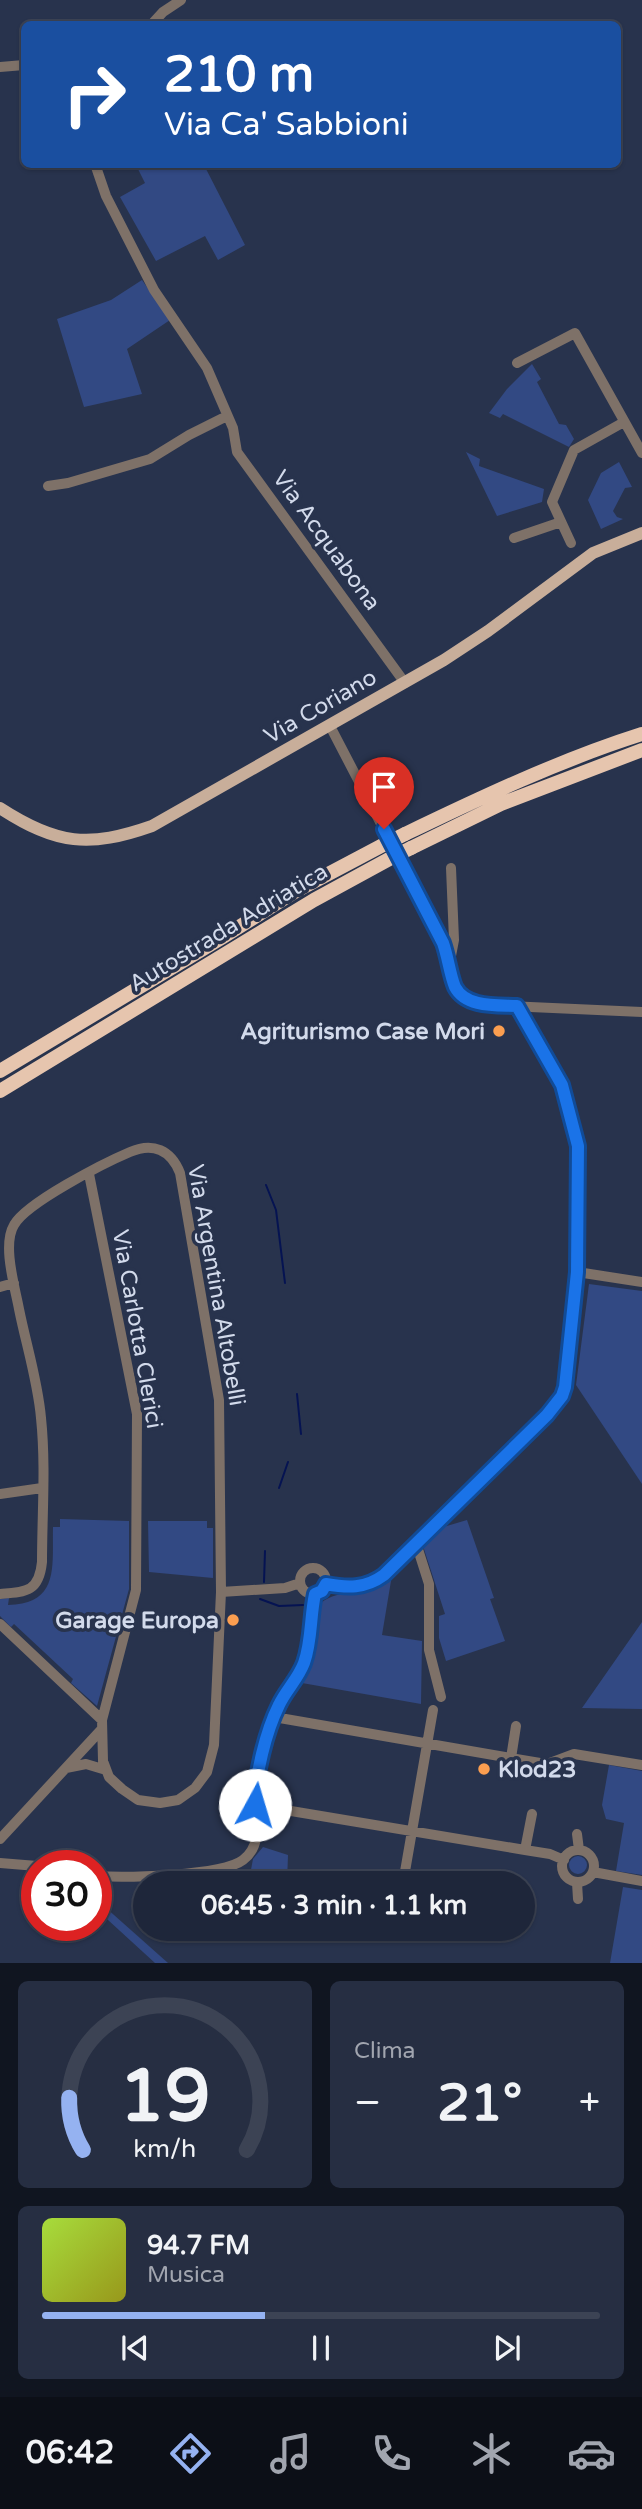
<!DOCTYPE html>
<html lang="it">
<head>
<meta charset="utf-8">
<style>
  :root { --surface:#1e263a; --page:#262e42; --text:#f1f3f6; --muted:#a1a5af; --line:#3c4354; --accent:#95b2f1 }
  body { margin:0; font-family:"Varela Round",sans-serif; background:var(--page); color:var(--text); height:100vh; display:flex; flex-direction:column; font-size:26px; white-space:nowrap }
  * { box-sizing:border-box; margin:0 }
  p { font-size:23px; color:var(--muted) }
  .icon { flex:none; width:38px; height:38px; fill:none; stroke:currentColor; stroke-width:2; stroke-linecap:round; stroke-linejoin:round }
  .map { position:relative; height:1963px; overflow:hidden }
  .panel { display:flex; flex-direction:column; gap:18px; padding:18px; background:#101520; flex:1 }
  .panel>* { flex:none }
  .banner { position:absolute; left:21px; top:21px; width:600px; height:147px; border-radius:10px; box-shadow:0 2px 5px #0004,0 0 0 2px var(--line); background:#1a4fa0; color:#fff; overflow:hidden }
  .speed { position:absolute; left:21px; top:1850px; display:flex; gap:14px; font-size:35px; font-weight:700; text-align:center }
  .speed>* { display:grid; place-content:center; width:91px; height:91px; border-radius:50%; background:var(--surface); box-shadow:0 2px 5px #0004,0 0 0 2px var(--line); line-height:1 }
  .speed .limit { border:10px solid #d22; background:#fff; color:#111 }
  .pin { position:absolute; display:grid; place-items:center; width:60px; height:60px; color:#fff; margin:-72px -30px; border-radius:50% 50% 50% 0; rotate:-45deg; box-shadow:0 0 7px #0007 }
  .pin .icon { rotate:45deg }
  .me { position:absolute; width:77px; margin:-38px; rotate:6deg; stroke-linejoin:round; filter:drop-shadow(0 0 5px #0008) }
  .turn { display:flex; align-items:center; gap:24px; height:147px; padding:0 28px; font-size:32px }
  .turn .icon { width:91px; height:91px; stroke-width:2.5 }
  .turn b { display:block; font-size:49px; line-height:60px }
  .big { font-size:52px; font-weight:800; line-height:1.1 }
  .panel .widget { flex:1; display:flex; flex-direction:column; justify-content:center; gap:10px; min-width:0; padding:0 24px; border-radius:10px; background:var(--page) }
  .panel .dial { align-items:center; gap:0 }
  .dial svg { height:182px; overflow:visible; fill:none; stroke:var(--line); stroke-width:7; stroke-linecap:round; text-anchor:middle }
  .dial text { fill:var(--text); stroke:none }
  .song { display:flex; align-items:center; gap:21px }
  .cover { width:84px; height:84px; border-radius:10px; background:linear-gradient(135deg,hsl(80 70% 55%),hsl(60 70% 35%)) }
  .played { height:7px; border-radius:4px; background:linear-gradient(90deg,var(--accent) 40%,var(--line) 40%) }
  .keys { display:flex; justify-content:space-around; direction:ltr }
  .heat { display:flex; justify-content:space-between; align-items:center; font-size:38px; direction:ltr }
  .panel .tiles { flex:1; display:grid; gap:18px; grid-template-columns:1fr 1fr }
  .widget:last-child { grid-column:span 2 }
  .trip { position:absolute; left:133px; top:1871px; width:402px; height:70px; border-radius:35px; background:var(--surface); box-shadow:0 2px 5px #0004,0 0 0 2px var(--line); font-weight:800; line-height:70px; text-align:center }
  .tab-bar { display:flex; height:112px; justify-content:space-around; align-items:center; background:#0c0f17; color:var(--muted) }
  .tab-bar .icon { width:49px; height:49px }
  .tab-bar .selected { color:var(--accent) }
  .tab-bar b { font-size:32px; color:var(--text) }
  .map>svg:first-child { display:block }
</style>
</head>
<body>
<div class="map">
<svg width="642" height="1963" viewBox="0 0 642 1963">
  <rect width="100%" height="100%" fill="#28334d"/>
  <path fill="#324983" d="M136,165H204L245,245L218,260L205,236L156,261L120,197L145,183Z
    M142,280L170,320L127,349L142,394L84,407L57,319L111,300Z
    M532,364L541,379L537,382L559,424L566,425L574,439L569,447L503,414L500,418L489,413L507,389Z
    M466,452L480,459L479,466L544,489L542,502L497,516Z
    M619,462L632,487L625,488L613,511L617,517L623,519L601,529L588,500L601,473Z
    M589,1284L642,1291V1484L576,1385Z
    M60,1519L129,1521V1589L97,1706L71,1683L73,1679L14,1624L11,1627L0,1616V1599L9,1598L8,1605C60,1604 52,1566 53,1527H60Z
    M467,1520L494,1598L490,1599L505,1641L446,1661L439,1638V1616L445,1614L423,1546L440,1528Z
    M148,1521H207V1528H213V1578L149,1572Z
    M388,1578L391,1581L382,1635L422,1641L421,1704L302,1683L311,1665L318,1633L321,1603C340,1587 365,1599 388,1578Z
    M642,1622V1709L582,1708Z
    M609,1765L642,1771V1875L616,1871L624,1823L606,1819L602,1805Z
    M263,1847L288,1855L287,1883H258L259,1878L250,1875L253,1859Z
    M569 1865a9 9 0 1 1 18 0a9 9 0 1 1-18 0Z
    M623,1887L642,1890V1963H610Z
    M96,1899L168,1963H155L96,1909Z"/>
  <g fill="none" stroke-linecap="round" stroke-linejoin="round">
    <path stroke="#051352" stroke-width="2" d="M266,1185L276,1210L285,1283
      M297,1394L301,1434
      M279,1488L288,1462
      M264,1582L265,1551
      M260,1599L279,1606L303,1605"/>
    <path stroke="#7e7168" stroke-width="10" d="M152,24L163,12L181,0
      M0,67L24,65
      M95,164L106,196L154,290L207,368L233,428L237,452L405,683
      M517,363L575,333L642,453
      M48,486L68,483L150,459L189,435L227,416
      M514,538L561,522
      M571,543L552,502L574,450L624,422
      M330,726L443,943C448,957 452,989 463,996C468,1001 478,1003 484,1005L642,1012
      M450,961L454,940L451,868
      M577,1272L642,1282
      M0,1287L14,1283
      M0,1494L42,1488
      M416,1543L429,1584V1650L441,1697
      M300 1581a13 13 0 1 1 26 0a13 13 0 1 1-26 0Z
      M326,1584C347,1588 366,1589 384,1575L547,1414L562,1396L565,1387L577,1272L578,1146L561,1085L517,1006
      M221,1592L285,1588L300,1583
      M0,1594C26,1592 39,1592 42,1562C42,1515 46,1466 41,1418C38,1382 26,1344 19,1309C15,1287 2,1245 14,1225C26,1203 104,1163 130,1152C153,1142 171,1150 180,1173L219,1400L221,1592L214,1745L207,1772L195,1788L178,1800L160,1803L138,1800L122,1789L109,1777L103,1761L102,1720L136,1590L137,1414L89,1174
      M0,1624L102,1720
      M274,1717L540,1763H550L574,1754L642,1765
      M511,1758L516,1726
      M66,1768L86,1764L106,1770
      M255,1805L525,1850L532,1814
      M577,1834L579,1850
      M0,1839L101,1730
      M525,1850L550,1854L564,1860
      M562 1866a16 16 0 1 1 32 0a16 16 0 1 1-32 0Z
      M0,1863L37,1866
      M593,1872L642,1881
      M96,1876C125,1878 222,1876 243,1860C267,1842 252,1809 256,1785C261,1759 267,1727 280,1703C287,1689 299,1678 304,1662C311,1640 310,1617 315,1594
      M403,1883L433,1710
      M577,1883L578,1899"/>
    <path stroke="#c8ae9a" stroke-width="12" d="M0,808C57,845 89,848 152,826L444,660L488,631L593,553L642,533"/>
    <path stroke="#e6c5ae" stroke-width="14" d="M405,834C482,797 560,760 642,734
      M411,848L501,804L642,750
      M0,1071L223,937L296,891L383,845
      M0,1091L314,900L391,858"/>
    <path stroke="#e6c5ae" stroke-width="14" d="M383,845L405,834
      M391,858L411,848"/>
  </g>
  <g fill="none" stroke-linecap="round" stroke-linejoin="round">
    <defs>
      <path id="route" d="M255,1805C255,1775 266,1731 279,1705C286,1690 298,1679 304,1663C312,1641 310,1617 315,1594L322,1591L326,1584C347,1588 365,1589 384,1575L547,1415L562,1396L565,1387L577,1272L578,1146L562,1085L517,1006C497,1005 466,1008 455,987C450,975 448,957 443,943L384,829"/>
    </defs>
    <use href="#route" stroke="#114b97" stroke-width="18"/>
    <use href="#route" stroke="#1a73e8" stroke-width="12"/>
  </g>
  <g fill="#fb9e50" stroke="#28334d" stroke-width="2.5">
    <circle cx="499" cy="1031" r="7"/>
    <circle cx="233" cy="1620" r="7"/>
    <circle cx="484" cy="1769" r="7"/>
  </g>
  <g text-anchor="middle" stroke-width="7" stroke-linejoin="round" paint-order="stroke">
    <g font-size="23" fill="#d2daeb" stroke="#28334d">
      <text transform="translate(327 540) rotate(54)" y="8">Via Acquabona</text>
      <text transform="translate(320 706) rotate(-30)" y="8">Via Coriano</text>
      <text transform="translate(228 927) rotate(-31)" y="8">Autostrada Adriatica</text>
      <text transform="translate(217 1285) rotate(80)" y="8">Via Argentina Altobelli</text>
      <text transform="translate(138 1329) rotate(80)" y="8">Via Carlotta Clerici</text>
    </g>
    <g font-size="23" font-weight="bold" fill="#d2daeb" stroke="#28334d" text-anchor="end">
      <text x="485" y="1039">Agriturismo Case Mori</text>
      <text x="219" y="1628">Garage Europa</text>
      <text x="498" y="1777" text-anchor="start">Klod23</text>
    </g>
  </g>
</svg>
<div class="speed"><div class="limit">30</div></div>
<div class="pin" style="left:384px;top:829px;background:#d93025"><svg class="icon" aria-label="arrive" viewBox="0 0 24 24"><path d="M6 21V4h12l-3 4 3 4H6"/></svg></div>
<svg class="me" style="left:255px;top:1805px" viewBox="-20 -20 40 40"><circle r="19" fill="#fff"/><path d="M0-13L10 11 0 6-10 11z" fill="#1a73e8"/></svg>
<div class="trip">06:45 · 3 min · 1.1 km</div>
<div class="banner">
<div class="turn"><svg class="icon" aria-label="right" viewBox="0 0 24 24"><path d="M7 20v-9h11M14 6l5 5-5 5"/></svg><div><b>210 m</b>Via Ca' Sabbioni</div></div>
</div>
</div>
<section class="panel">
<div class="tiles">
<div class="widget dial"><svg viewBox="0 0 100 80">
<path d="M14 69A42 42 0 1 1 86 69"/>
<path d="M14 69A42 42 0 0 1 8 46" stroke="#95b2f1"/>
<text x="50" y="56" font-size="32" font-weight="700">19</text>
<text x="50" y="72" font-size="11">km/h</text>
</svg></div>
<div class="widget"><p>Clima</p>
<div class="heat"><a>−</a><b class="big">21°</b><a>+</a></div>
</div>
<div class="widget">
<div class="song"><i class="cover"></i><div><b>94.7 FM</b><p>Musica</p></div></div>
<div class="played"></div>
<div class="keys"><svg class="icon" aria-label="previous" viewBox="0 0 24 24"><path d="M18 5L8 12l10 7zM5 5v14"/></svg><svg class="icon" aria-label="pause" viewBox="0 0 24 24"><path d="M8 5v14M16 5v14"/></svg><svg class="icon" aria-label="next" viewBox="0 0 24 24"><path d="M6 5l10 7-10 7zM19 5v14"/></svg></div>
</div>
</div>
</section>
<nav class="tab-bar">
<b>06:42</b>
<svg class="icon selected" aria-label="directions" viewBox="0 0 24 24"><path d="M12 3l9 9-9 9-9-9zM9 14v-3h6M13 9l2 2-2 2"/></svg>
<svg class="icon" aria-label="music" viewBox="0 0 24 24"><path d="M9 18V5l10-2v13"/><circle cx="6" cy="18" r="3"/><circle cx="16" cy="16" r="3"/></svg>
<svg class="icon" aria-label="phone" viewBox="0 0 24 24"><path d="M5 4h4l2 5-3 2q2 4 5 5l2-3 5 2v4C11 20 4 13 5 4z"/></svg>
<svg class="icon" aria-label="climate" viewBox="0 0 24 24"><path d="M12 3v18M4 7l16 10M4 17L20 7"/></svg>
<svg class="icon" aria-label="car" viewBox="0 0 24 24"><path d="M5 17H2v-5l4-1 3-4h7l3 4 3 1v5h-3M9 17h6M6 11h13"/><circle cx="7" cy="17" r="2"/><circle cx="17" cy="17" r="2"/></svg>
</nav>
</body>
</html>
